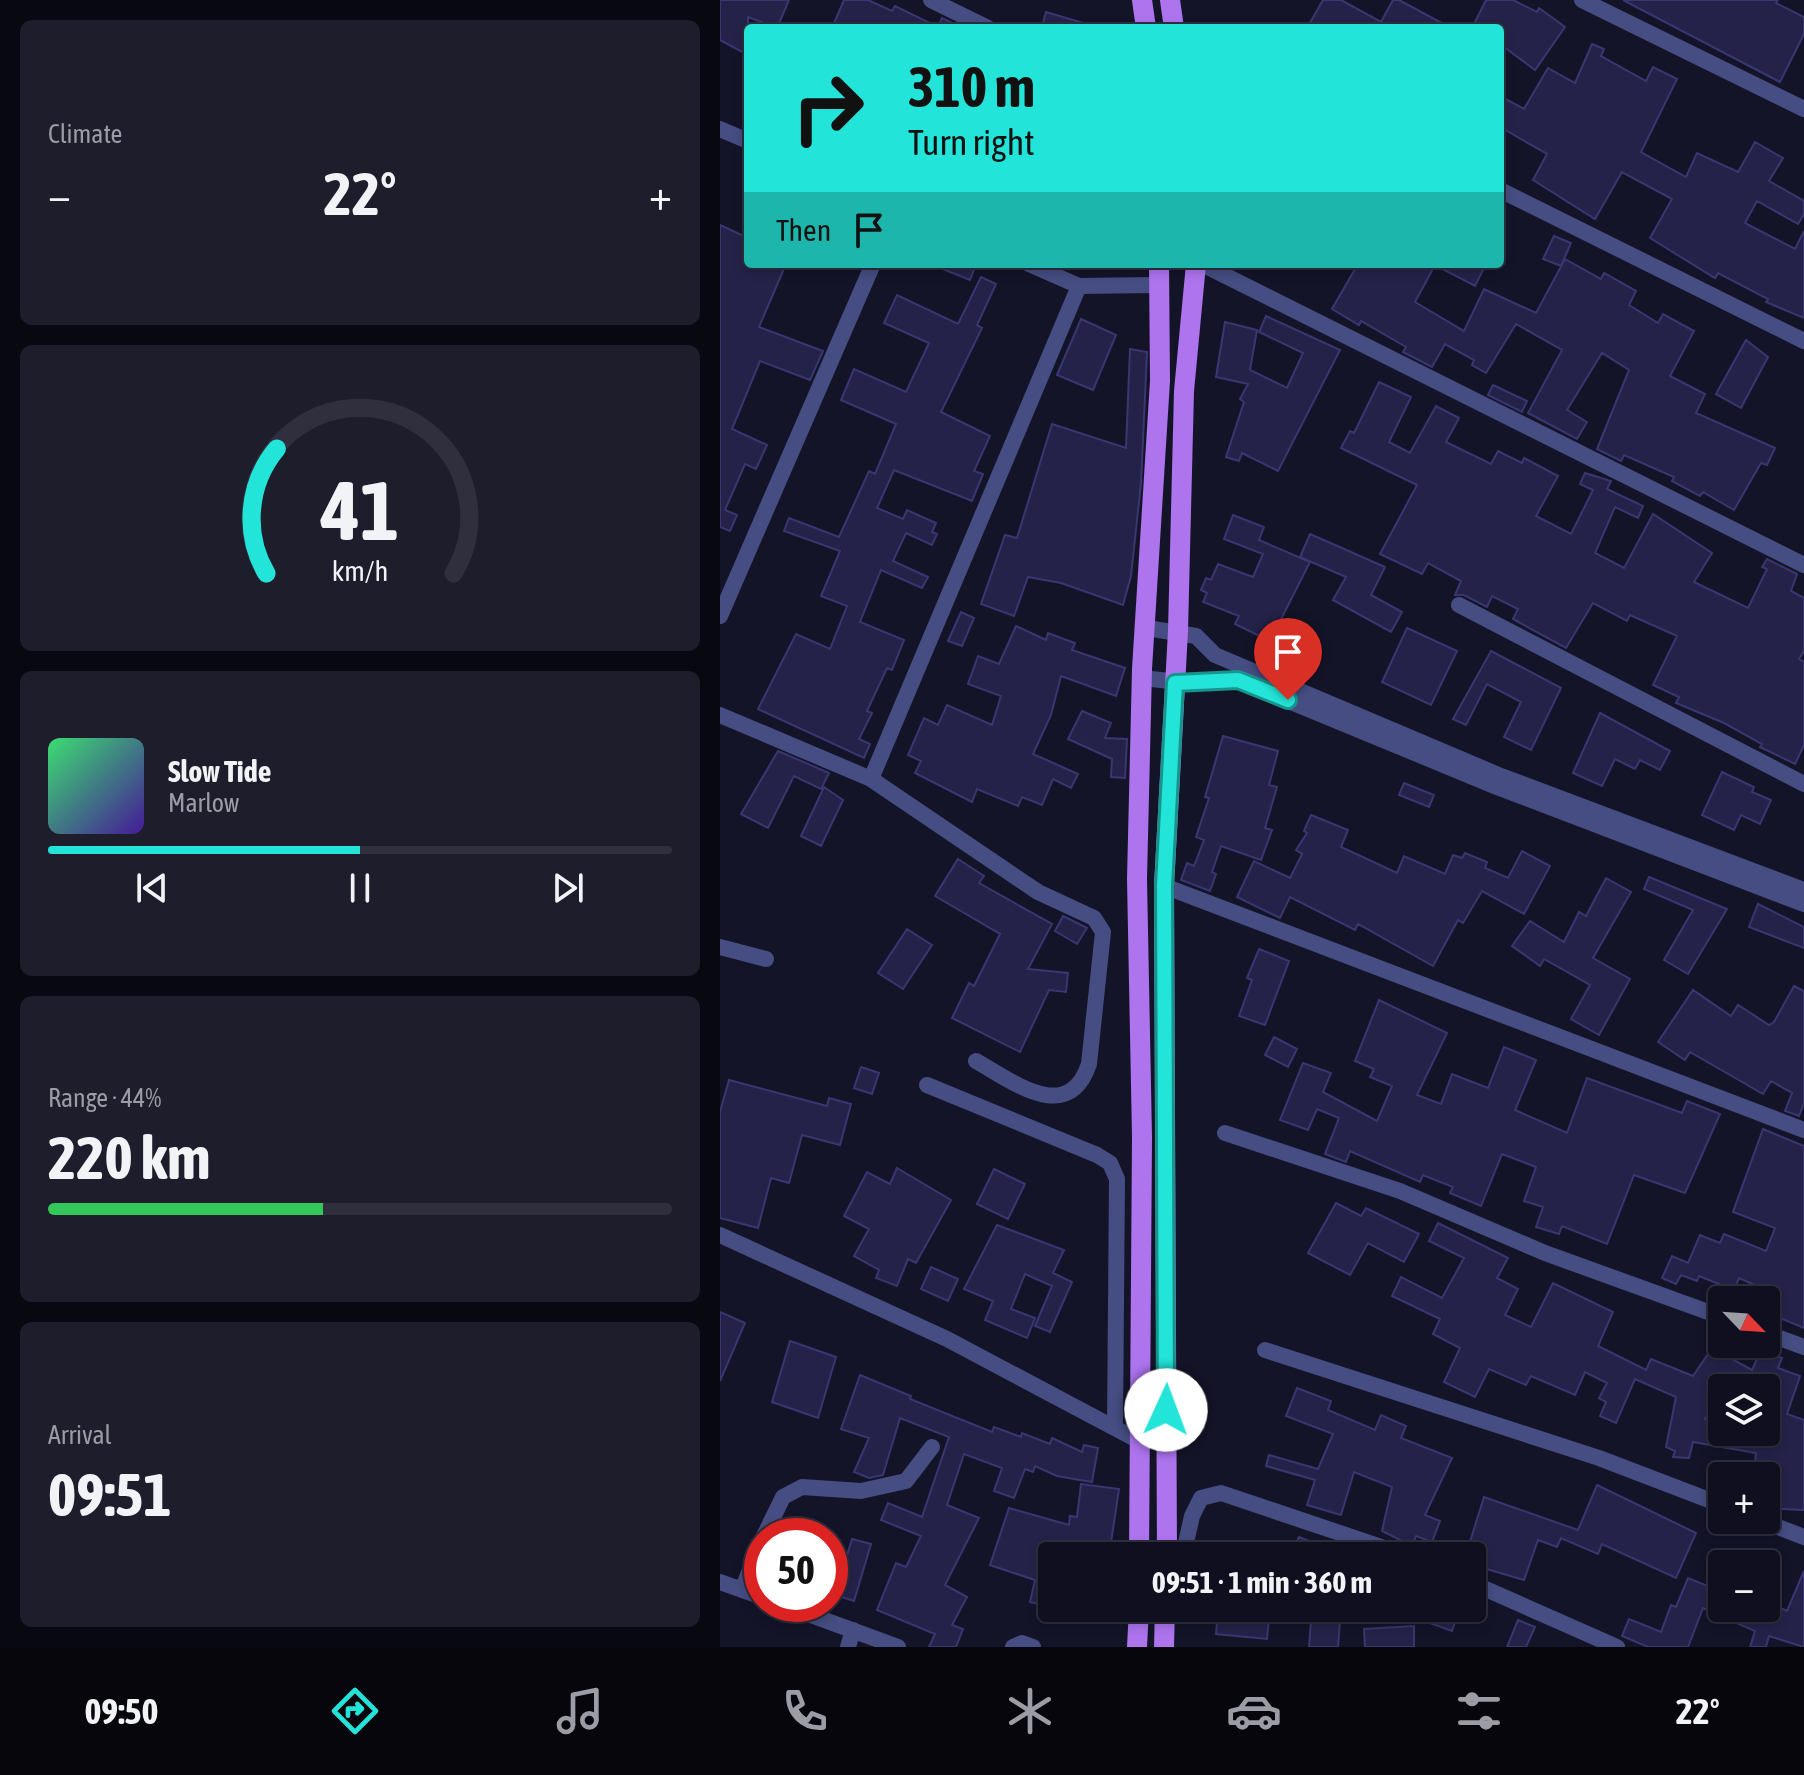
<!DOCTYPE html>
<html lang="en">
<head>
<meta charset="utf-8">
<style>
  :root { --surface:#0f0f1f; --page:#1d1d2c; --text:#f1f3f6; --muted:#9b9ca4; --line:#2f2f3d; --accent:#23e4d8 }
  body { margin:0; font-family:"Asap Condensed",sans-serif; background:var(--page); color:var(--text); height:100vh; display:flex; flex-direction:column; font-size:30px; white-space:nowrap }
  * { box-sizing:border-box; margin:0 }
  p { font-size:26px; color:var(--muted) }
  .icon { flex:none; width:44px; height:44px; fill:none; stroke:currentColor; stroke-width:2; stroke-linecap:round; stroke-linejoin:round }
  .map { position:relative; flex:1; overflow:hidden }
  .panel { display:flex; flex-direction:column; gap:20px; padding:20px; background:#080811; width:720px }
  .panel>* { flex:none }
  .banner { position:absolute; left:24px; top:24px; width:760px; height:244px; border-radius:8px; box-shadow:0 4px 12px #0003,0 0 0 2px var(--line); background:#23e4d8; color:#111; overflow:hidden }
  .needle { width:52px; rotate:115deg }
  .tools { position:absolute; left:988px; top:1286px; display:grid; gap:16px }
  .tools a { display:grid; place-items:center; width:72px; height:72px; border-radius:8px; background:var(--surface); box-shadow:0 4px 12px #0003,0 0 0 2px var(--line); font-size:40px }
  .speed { position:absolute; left:24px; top:1518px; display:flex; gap:16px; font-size:40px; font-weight:700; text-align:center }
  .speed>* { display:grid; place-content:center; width:104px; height:104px; border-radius:50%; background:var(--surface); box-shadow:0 4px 12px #0003,0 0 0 2px var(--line); line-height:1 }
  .speed .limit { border:12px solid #d22; background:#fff; color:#111 }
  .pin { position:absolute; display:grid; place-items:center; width:68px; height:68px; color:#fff; margin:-82px -34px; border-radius:50% 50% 50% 0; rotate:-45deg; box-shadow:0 0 8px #0007 }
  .pin .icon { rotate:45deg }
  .me { position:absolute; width:88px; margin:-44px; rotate:2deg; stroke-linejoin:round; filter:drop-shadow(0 0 6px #0008) }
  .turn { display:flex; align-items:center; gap:28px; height:168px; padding:0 32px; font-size:36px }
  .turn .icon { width:104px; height:104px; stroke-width:2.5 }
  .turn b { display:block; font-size:56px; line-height:68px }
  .then { display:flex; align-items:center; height:76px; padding:0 32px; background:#0003; gap:16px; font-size:30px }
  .big { font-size:60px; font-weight:700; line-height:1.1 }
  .panel .card { flex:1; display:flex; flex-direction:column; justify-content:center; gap:12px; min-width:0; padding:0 28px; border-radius:12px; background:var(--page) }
  .panel .dial { align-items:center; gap:0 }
  .dial svg { height:208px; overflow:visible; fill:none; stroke:var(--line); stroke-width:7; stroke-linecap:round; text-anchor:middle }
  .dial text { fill:var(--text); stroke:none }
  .song { display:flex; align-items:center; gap:24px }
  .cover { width:96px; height:96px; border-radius:12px; background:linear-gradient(135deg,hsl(140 70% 55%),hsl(260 70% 35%)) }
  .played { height:8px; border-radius:4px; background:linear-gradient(90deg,var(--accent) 50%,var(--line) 50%) }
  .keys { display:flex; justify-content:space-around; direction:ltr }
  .heat { display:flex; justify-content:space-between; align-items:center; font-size:44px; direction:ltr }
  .charge { height:12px; border-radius:6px; background:linear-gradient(90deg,#34c759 44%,var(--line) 0) }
  .trip { position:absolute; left:318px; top:1542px; width:448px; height:80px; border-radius:8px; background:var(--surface); box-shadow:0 4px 12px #0003,0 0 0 2px var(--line); font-weight:700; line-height:80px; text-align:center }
  .tabs { display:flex; height:128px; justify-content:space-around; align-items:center; background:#06060c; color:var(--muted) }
  .tabs .icon { width:56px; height:56px }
  .tabs .current { color:var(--accent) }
  .tabs b { font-size:36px; color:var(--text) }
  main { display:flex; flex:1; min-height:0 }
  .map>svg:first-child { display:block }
</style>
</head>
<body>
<main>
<section class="panel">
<div class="card"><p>Climate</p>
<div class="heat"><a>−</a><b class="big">22°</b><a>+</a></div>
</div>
<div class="card dial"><svg viewBox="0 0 100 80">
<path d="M14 69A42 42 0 1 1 86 69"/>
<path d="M14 69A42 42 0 0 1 18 21" stroke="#23e4d8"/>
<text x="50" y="56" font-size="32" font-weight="700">41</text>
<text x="50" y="72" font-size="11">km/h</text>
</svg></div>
<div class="card">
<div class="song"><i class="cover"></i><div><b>Slow Tide</b><p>Marlow</p></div></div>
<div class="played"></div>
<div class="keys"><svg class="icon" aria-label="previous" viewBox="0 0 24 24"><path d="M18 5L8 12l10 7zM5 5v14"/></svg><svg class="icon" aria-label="pause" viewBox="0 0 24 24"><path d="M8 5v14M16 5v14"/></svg><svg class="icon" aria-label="next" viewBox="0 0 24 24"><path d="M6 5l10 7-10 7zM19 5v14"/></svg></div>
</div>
<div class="card"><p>Range · 44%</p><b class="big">220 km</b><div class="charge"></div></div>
<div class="card"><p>Arrival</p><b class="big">09:51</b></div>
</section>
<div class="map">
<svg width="1084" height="1647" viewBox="0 0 1084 1647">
  <rect width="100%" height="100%" fill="#141429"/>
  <path fill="#242248" stroke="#393771" stroke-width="2" fill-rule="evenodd" d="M0,0H69L57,28L28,17V55L0,40Z
    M124,0H148L172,11L175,6L218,27L222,18L243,28H112Z
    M603,0H621L661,22L673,0H679L731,28H587Z
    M766,0H793L817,12L819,8L845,27L815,70L780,44V28H752Z
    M903,0H1058L1056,3L1084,17V34L1060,82Z
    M326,12L370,25V28H340L323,23Z
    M872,44L884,49L881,56L926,81L933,67L957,79L921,152L966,177L977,153L1018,172L1035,142L1063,158L1049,181L1084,201V214L1078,224L1037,201L1025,223L1075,249L1084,231V318L1046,302L1048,299L998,273L995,278L930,238L952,199L902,172L875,219L813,180L827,154L780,127V96L804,109L828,68L855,83Z
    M0,225L28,238V264H66L39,327L103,351L90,380L40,361L12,429L47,445L36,469L25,464L5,510L17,515L10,531L0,527Z
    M834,236L851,243L841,266L823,259Z
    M845,259L881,279L884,273L916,291L909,305L938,323L943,314L974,331L950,376L985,394L976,413L1055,448L1047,465L1041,463L1014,510L983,492L980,496L952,481L954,477L904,455L901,461L877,449L909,370L882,353L847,410L867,422L857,439L808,413L842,350L796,324L766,373L752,365L754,360L725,344L712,367L683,352L686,347L641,321L639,325L612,309L638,264H766L755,286L715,265L695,302L744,331L764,289L816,313Z
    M210,264H256L250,280Z
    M261,277L276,284L257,325L262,328L221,412L270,436L254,471L263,474L252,501L174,470L157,508L183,519L187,510L216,523L212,532L217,534L212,545L186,533L173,561L208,577L202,588L161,570L140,622L184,640L172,670L167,668L147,711L152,713L139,739L150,744L144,758L38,709L76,634L110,649L127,606L101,596L120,551L64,531L69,518L119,537L149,471L155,474L176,424L121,400L134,369L186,392L209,343L164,323L177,295L238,324Z
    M546,316L620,350L558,471L522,453L519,461L506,457L524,402L520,399L528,384L496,377L505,322L537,330L530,370L567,388L583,353L539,332Z
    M361,319L396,335L373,390L337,375Z
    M1026,340L1048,357L1021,408L996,394Z
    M410,349L427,352L421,483L411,576L403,605L341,583L308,577L294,616L261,604L285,535L297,538L332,424L406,448Z
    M659,382L691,397L669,442L690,453L716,406L739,418L726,442L771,464L778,451L802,463L804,458L838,476L816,516L851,534L873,490L860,484L865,473L891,481L887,489L923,506L918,518L895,507L875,553L904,568L933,514L992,553L974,582L1028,608L1047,569L1042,567L1047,559L1077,574L1071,591L1084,598V651L1079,659L1084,662V745L1075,764L1040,747L1042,744L1004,723L956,703L959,697L933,685L957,636L910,615L907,621L873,603L846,648L793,619L798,609L772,596L767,607L744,595H735L741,581L708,563L702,574L660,554L697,485L621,448L630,431L634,433Z
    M773,385L807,401L802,412L768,395Z
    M513,515L544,527L539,540L590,562L550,641L515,624L519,616L483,602L487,593L481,590L486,578L491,580L498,564L533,577L543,554L504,539Z
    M590,534L665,567L651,595L682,612L671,632L613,600L626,577L580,557Z
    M241,612L254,618L242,646L228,641Z
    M296,626L326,640L328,633L355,643L352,650L405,668L396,696L341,676L331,715L313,754L358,774L351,788L333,779L322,805L302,797L298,806L257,789L252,802L195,773L201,761L188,755L204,718L218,725L227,705L272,725L281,696L248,684L258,656L279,664Z
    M687,628L737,651L711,705L662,682Z
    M771,651L841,688L811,750L784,737L801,702L767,684L746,725L733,719Z
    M362,711L391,723L385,738L407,739L405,778L391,777L392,759L348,739Z
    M880,713L950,751L940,770L920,760L915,769L895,759L882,786L853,773Z
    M503,736L558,751L549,785L557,787L545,828L552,830L541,860L501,846L492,872L496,874L490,891L461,880L467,863L474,866L484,840L476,837L489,798L485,797Z
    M58,751L109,773L101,789L74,776L48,828L21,814Z
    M1002,772L1034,787L1032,792L1051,800L1040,824L1021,815L1014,830L982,815Z
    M684,783L714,795L709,807L679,795Z
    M104,787L123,800L101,846L81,836Z
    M591,815L628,830L621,847L677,873L684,856L725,874L733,855L742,858L745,853L767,862L765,868L788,878L802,851L830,866L804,914L762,891L743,923L738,920L713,966L638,924L635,930L570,897L560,918L517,897L534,861L570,878L582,854L576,850L587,833L584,831Z
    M238,859L264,876L259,883L332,924L308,969L348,973L346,992L329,990L300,1052L232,1018L249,983L254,986L280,934L215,896Z
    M929,877L1007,909L968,974L944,960L973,910L924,889Z
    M886,878L911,892L873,958L910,979L879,1035L851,1019L870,985L824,959L820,966L792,946L810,921L844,942L859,912L866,916Z
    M1038,904L1084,927V948L1029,927Z
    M343,916L367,928L357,944L335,931Z
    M187,929L212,945L183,989L158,973Z
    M539,949L569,961L545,1025L519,1016L532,980L527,978Z
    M1074,986L1084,991V1103L1079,1116L1065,1111L1072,1093L1051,1081L1043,1094L970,1052L965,1060L938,1042L973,990L1011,1016L1018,1005L1049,1025L1054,1022Z
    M659,1000L727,1033L697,1095L721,1104L732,1074L768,1088L784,1047L816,1060L795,1110L847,1133L867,1078L962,1113L967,1101L1000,1114L965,1193L914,1175L887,1244L842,1226L839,1234L816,1227L823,1207L804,1201L816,1167L782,1154L761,1206L730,1193L733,1187L703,1175L700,1182L630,1151L626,1162L605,1154L619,1118L597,1109L588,1130L560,1120L583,1063L611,1073L603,1092L657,1121L672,1086L650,1077L654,1069L635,1061Z
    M554,1037L577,1049L568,1067L545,1055Z
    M141,1067L159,1073L152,1094L134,1088Z
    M9,1080L107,1106L109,1098L131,1104L120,1145L82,1135L69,1183L51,1178L38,1228L0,1218V1112Z
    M1043,1129L1084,1146V1328L1046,1312V1290L1019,1278L1014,1290L979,1276L977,1281L961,1275L956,1284L942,1278L952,1256L968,1263L980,1235L1000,1243L1004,1234L1046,1251L1055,1228L1013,1212Z
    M177,1168L231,1200L196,1263L188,1259L177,1286L156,1278L159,1270L134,1256L149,1229L124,1216L147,1172L170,1184Z
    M274,1169L305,1184L288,1219L257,1204Z
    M616,1203L641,1216L646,1208L699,1234L684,1262L648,1243L630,1275L588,1253Z
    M718,1223L788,1258L777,1278L798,1289L785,1315L811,1327L833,1283L893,1312L878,1346L926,1370L931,1359L973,1376L992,1348L1032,1370L1041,1350L1062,1358L1058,1368L1080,1376L1067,1414L1084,1420V1510L1046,1508V1476H1034L1036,1453L973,1442L969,1458L953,1457L955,1451L946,1447L956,1397L915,1379L896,1423L880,1416L886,1402L879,1398L887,1383L865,1372L855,1395L811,1376L806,1385L769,1369L755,1397L724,1382L740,1348L713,1334L720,1319L672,1296L681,1277L722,1298L744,1258L709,1241ZM1002,1388H1046V1432H1002V1423L985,1419Z
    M277,1225L344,1250L333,1273L352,1282L330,1332L315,1326L332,1286L305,1274L291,1309L315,1318L307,1338L265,1320L273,1301L244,1289Z
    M211,1267L238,1279L228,1301L201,1289Z
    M0,1312L25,1323L0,1381Z
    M70,1341L116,1357L98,1418L52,1402Z
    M140,1375L191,1396L190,1399L272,1432L274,1427L301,1437L302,1433L330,1444L332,1438L362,1452L364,1445L378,1448L372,1482L337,1476L315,1466L313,1472L305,1469L294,1498L274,1491L282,1468L244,1454L227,1505L259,1518L225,1585L247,1597L232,1625L243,1629L236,1647H209L215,1634L157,1610L176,1563L186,1567L201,1536L161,1520L168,1503L202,1517L229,1437L180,1418L163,1475L149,1478L134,1472L149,1438L121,1429Z
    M577,1388L611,1401L608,1410L655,1430L661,1415L686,1426L681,1438L732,1458L705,1515L720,1521L712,1542L696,1536L692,1546L662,1531L672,1487L634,1472L621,1515L587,1505L595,1480L546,1466L549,1455L598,1469L613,1434L566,1416Z
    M361,1484L399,1489L389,1556H332V1607L310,1602L315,1580L270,1565L289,1508L349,1525L350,1516L357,1517Z
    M877,1485L976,1533L956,1578L882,1544L878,1554L841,1538L837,1547L818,1540L804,1580L760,1567L766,1551L749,1545L764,1497L858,1530Z
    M579,1537L624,1555V1556H571Z
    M132,1539L151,1544L134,1601L115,1595Z
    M1084,1571V1647L1049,1636L1046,1647H1030L1035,1631L983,1608L968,1647H928L902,1636L909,1619L941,1632L951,1605L956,1607L968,1578L1002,1592V1608L1056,1606L1067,1611Z
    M498,1608H550L547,1639L496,1634Z
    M592,1608H621L618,1647H589Z
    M709,1608H740L732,1631L704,1621Z
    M798,1620L815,1627L806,1647H787Z
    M694,1626V1647H645L644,1629Z"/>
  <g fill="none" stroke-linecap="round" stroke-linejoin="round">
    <path stroke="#454d82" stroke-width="16" d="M211,0L268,28
      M862,0L1084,109
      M0,129L28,141
      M780,190L1084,341
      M309,264L359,286L436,285
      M482,264L1084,565
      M739,605L1084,784
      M0,616L153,264
      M427,628L476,636L495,655L781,776L1084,890
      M422,678L469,683L518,680L777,787L1084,904
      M0,715L151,779
      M444,886L1084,1130
      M0,947L46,959
      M256,1061C292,1081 348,1126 369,1064L383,932L374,918L318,892L151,779L359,286
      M207,1085L377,1155L390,1163L397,1179L395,1426
      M505,1133L680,1191L825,1253L1002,1317
      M0,1235L227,1339L421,1442
      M1046,1333L1084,1347
      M545,1350L879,1458L1002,1505
      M1040,1520L1084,1537
      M44,1536L63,1497L82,1487L141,1491L186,1481L212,1447
      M463,1556L472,1516L481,1498L501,1493L688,1556
      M0,1582L42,1597
      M752,1583L897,1647
      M22,1590L42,1540
      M61,1604L178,1647
      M128,1647L133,1630
      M293,1647L302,1643L313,1647"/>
    <path stroke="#ad74ee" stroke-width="20" d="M422,0L426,28
      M450,0L454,28
      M419,1556L422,1137L417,879L422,669L440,381L439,264
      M447,1556L444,886L458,631L464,391L476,264
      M417,1647L419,1608
      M444,1647L445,1608"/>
  </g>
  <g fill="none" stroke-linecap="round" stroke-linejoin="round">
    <defs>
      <path id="route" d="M446,1410L444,886L455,683L518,680L568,700"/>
    </defs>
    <use href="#route" stroke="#17948c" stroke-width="20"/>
    <use href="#route" stroke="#23e4d8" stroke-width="14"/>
  </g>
</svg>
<div class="tools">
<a><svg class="needle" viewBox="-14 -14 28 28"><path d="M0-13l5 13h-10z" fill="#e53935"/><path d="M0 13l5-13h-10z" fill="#9b9ca4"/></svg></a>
<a><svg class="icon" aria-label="layers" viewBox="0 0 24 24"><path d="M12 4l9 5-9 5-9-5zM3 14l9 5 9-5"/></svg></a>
<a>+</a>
<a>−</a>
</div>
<div class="speed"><div class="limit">50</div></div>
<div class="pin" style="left:568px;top:700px;background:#d93025"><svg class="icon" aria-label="arrive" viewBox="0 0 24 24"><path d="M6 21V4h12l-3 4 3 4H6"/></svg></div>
<svg class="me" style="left:446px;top:1410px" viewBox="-20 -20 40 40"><circle r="19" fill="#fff"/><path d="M0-13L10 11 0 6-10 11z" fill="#23e4d8"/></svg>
<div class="trip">09:51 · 1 min · 360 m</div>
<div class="banner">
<div class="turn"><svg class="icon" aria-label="right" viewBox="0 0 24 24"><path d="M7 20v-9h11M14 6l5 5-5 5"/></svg><div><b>310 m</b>Turn right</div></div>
<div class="then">Then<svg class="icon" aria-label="arrive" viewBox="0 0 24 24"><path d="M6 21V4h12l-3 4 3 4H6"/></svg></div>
</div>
</div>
</main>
<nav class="tabs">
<b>09:50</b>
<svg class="icon current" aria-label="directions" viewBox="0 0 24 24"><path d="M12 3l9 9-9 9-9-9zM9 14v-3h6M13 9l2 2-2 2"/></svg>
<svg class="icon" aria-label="music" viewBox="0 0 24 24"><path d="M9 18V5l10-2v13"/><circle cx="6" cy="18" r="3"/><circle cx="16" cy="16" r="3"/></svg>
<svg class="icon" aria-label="phone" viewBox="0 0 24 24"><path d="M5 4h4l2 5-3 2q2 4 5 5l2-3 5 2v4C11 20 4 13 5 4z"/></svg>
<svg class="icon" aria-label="climate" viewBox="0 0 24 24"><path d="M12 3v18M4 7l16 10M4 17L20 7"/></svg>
<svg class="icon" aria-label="car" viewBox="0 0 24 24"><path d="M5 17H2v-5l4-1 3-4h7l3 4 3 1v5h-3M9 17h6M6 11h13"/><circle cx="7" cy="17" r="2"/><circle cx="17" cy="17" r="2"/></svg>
<svg class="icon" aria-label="filters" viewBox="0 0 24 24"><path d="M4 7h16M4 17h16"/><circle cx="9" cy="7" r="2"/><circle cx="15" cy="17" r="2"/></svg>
<b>22°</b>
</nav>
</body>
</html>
